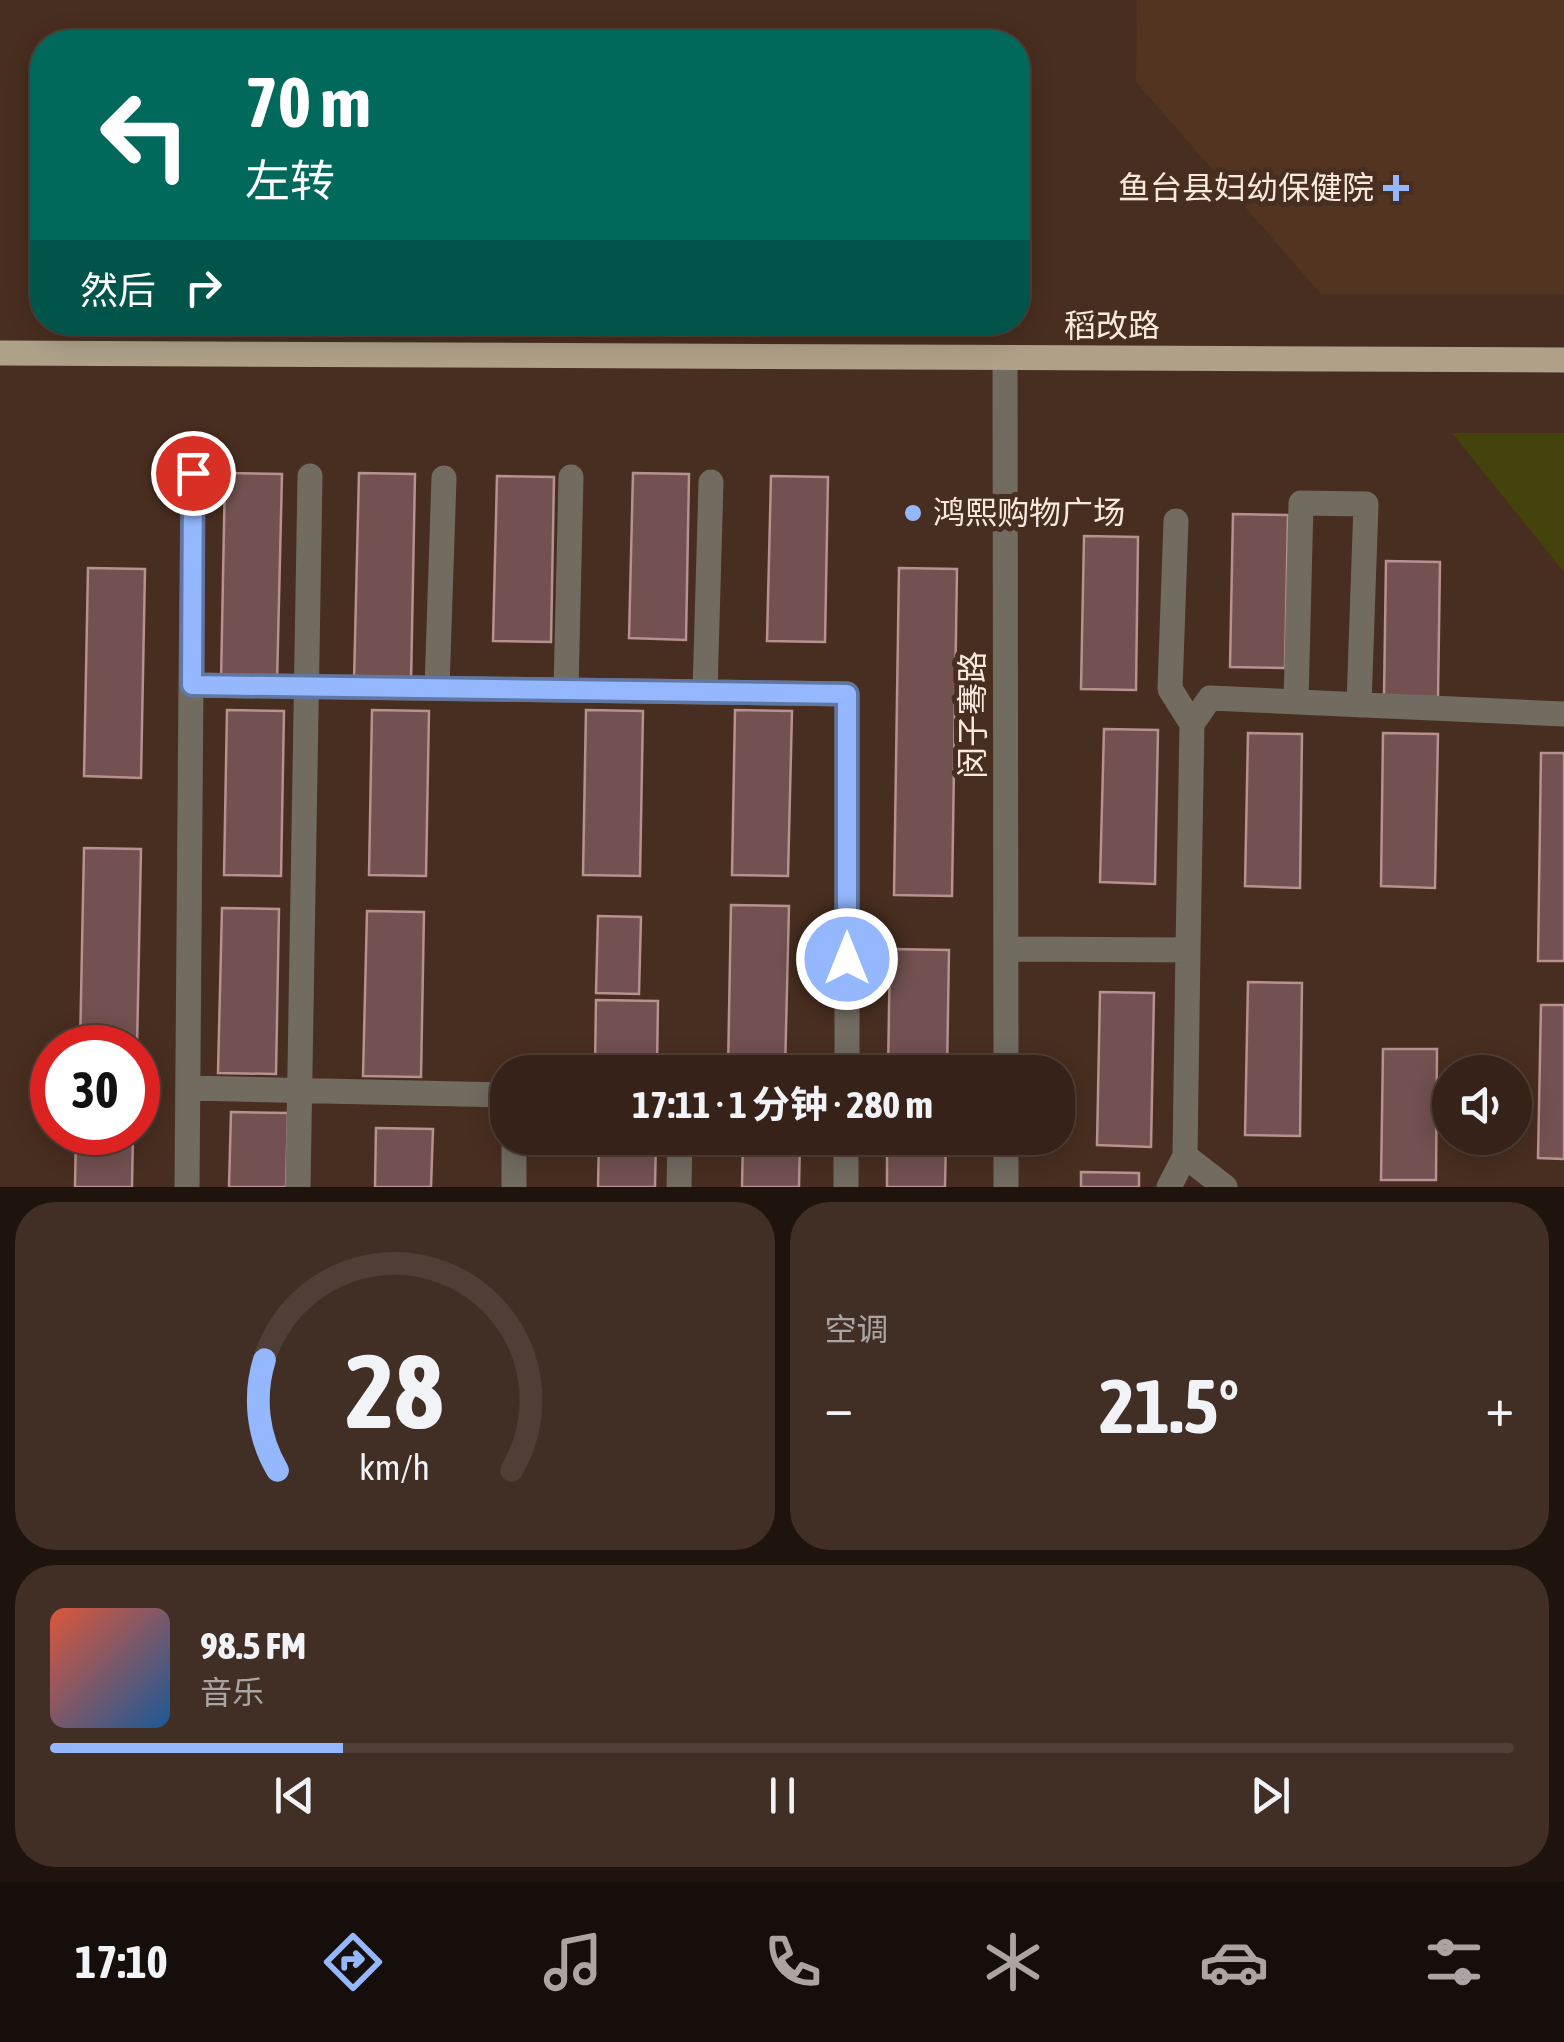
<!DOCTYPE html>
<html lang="zh">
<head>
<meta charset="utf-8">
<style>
  :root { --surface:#362218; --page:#412f25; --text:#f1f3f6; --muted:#aaa4a2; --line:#503f37; --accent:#94b7fd }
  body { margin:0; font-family:"Asap Condensed","Noto Sans SC",sans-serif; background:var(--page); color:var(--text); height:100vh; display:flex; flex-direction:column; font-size:38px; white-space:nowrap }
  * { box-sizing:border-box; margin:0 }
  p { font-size:32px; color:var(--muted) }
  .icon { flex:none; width:55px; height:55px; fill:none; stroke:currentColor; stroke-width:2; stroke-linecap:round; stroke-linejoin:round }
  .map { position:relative; height:1187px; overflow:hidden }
  .side { display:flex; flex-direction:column; gap:15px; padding:15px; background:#1e130d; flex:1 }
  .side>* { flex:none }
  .banner { position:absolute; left:30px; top:30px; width:1000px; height:305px; border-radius:40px; box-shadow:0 5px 25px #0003,0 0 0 2px var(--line); background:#00695c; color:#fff; overflow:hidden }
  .buttons { position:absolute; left:1432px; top:1055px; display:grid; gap:20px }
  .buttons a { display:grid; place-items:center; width:100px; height:100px; border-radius:50%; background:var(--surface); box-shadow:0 5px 25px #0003,0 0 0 2px var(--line); font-size:50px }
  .speed { position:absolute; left:30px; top:1025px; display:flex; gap:20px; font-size:50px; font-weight:700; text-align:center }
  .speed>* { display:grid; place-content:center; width:130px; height:130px; border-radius:50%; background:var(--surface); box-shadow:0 5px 25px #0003,0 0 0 2px var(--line); line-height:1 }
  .speed .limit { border:15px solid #d22; background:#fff; color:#111 }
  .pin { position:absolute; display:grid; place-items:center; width:85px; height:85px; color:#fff; margin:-42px; border:5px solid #fff; border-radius:50%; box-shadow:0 2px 10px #0007 }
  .me { position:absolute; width:110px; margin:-55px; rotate:0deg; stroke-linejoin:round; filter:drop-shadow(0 0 8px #0008) }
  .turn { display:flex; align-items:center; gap:35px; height:210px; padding:0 50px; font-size:45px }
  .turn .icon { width:130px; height:130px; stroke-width:2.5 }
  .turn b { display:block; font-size:70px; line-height:85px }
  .then { display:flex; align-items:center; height:95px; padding:0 50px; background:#0003; gap:20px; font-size:38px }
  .big { font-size:75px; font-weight:700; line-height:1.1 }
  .side .widget { flex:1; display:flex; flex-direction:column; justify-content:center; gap:15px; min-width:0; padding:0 35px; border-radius:40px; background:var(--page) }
  .side .dial { align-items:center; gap:0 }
  .dial svg { height:260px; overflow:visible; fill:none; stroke:var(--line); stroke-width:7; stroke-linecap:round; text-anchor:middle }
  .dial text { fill:var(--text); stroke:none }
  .song { display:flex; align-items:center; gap:30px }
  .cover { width:120px; height:120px; border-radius:15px; background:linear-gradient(135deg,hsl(10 70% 55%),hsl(210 70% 35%)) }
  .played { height:10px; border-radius:5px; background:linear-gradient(90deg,var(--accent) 20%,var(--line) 20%) }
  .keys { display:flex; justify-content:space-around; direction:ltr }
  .heat { display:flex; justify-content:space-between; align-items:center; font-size:55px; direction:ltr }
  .side .tiles { flex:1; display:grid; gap:15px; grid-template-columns:1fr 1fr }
  .widget:last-child { grid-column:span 2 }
  .trip { position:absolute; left:490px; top:1055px; width:585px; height:100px; border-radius:40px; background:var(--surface); box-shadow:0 5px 25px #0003,0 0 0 2px var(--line); font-weight:700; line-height:100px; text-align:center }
  .tabs { display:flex; height:160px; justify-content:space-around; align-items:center; background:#160e0a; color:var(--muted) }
  .tabs .icon { width:70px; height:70px }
  .tabs .current { color:var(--accent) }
  .tabs b { font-size:45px; color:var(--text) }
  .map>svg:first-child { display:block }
</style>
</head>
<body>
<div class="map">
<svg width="1564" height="1187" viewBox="0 0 1564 1187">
  <rect width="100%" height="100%" fill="#482e20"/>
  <path fill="#533421" d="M1137,0H1564V294H1321L1136,82Z"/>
  <path fill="#44430c" d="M1452,433H1564V572Z"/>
  <path fill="#725150" stroke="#b69190" stroke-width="2.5" d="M225,473L282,474L277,683L221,682Z
    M359,473L415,474L411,683L354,682Z
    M633,473L689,474L686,640L629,638Z
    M497,476L554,477L551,642L493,641Z
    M771,476L828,477L825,642L767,641Z
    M1233,514L1288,515L1285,668L1230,667Z
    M1084,536L1138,537L1136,690L1081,689Z
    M1386,561L1440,562L1438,697H1384Z
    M88,568L145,569L141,778L84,776Z
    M899,568L957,569L952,896L894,895Z
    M227,710L284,711L281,876L224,875Z
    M372,710L429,711L426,876L369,875Z
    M586,710L643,711L640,876L583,875Z
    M735,710L792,711L788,876L732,875Z
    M1104,729L1158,730L1155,884L1100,882Z
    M1248,733L1302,734L1300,888L1245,886Z
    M1383,733L1438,734L1435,888L1381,886Z
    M1541,753H1564V961H1538Z
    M84,848L141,849L137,1048H80Z
    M731,905L789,906L785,1071L728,1070Z
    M222,908L279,909L276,1074L218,1073Z
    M367,911L424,912L421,1077L363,1076Z
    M598,916L641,917L639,994L596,993Z
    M890,949L949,950L947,1072H888Z
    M1248,982L1302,983L1300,1136L1245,1135Z
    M1100,992L1154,993L1151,1147L1097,1145Z
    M596,1000L658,1001L657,1067L595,1066Z
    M1541,1005H1564V1159L1538,1158Z
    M1383,1049H1437L1436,1180H1381Z
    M231,1112L288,1113L286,1187H229Z
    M376,1128L433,1129L431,1187H375Z
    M76,1132H133L132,1187H75Z
    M599,1138H656L655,1187H598Z
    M743,1138H800L799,1187H742Z
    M887,1138H946L945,1187H887Z
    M1081,1172L1139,1173V1187H1081Z"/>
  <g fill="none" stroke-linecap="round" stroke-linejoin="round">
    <path stroke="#726b60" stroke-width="25" d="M1005,358L1006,1072
      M1176,521L1170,689L1192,724
      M191,685L193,473
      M437,688L444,478
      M566,690L571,477
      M705,692L711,482
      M1296,702L1301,503L1366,504L1359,705
      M1006,949L1188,950L1185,1156L1169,1187
      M1188,950L1192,724L1210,698L1564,714
      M188,1088L508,1095
      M1006,1138V1187
      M1185,1156L1225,1187
      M187,1187L191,685L847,694V1072
      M298,1187L310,476
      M514,1187V1138
      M679,1187L680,1138
      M846,1187V1138"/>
    <path stroke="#afa088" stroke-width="25" d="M0,353L1564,360"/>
  </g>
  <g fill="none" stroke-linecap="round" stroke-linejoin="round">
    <defs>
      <path id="route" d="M193,473L192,685L847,694V959"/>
    </defs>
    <use href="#route" stroke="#6077a4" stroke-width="25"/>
    <use href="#route" stroke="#94b7fd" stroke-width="18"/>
  </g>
  <g fill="#94b7fd" stroke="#482e20" stroke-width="4">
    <path d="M1391 173h10v10h10v10h-10v10h-10v-10h-10v-10h10z"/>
    <circle cx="913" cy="513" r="10"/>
  </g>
  <g text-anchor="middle" stroke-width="10" stroke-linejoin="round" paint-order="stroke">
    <g font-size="32" fill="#f8e8de" stroke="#482e20" text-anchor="end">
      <text x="1374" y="199">鱼台县妇幼保健院</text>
      <text x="933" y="524" text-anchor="start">鸿熙购物广场</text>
    </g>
    <g font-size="32" fill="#f8e8de" stroke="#482e20">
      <text x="1112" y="337">稻改路</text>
      <text transform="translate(973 715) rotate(-90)" y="11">闵子骞路</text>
    </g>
  </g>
</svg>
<div class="buttons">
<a><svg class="icon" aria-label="sound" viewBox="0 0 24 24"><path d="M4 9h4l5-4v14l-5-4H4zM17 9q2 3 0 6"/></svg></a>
</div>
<div class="speed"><div class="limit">30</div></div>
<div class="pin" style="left:193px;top:473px;background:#d93025"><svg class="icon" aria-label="arrive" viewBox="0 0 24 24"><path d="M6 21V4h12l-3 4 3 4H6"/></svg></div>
<svg class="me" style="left:847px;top:959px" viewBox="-20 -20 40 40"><circle r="17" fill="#94b7fd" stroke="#fff" stroke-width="3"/><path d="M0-11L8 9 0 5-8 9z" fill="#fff"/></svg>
<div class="trip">17:11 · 1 分钟 · 280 m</div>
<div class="banner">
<div class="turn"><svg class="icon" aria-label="left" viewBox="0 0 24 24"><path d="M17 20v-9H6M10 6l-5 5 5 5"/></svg><div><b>70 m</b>左转</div></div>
<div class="then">然后<svg class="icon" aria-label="right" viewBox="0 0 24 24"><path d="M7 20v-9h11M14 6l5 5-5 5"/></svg></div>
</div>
</div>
<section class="side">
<div class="tiles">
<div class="widget dial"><svg viewBox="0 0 100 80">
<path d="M14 69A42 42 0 1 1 86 69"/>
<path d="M14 69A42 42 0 0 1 10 35" stroke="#94b7fd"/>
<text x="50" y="56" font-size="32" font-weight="700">28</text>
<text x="50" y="72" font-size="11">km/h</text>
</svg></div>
<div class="widget"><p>空调</p>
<div class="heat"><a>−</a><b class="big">21.5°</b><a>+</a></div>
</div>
<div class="widget">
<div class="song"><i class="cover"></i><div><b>98.5 FM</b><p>音乐</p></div></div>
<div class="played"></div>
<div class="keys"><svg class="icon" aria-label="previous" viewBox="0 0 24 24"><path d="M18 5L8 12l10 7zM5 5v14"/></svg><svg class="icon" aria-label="pause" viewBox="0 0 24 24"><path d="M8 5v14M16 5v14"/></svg><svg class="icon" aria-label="next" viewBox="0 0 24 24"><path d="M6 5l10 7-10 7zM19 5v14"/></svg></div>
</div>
</div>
</section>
<nav class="tabs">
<b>17:10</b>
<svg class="icon current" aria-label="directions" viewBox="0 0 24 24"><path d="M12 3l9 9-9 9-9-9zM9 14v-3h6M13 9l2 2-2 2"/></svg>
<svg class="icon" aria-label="music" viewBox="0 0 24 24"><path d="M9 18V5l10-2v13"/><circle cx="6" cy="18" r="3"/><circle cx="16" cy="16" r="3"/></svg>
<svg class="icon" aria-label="phone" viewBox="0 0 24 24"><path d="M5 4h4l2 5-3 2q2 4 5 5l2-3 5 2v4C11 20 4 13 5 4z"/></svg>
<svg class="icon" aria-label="climate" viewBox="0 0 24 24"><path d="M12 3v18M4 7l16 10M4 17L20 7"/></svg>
<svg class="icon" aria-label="car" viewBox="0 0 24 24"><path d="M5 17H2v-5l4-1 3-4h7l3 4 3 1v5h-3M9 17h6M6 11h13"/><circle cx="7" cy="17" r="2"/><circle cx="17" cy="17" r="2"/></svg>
<svg class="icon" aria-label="filters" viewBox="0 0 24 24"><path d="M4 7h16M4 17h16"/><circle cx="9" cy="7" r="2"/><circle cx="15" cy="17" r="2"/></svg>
</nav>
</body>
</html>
